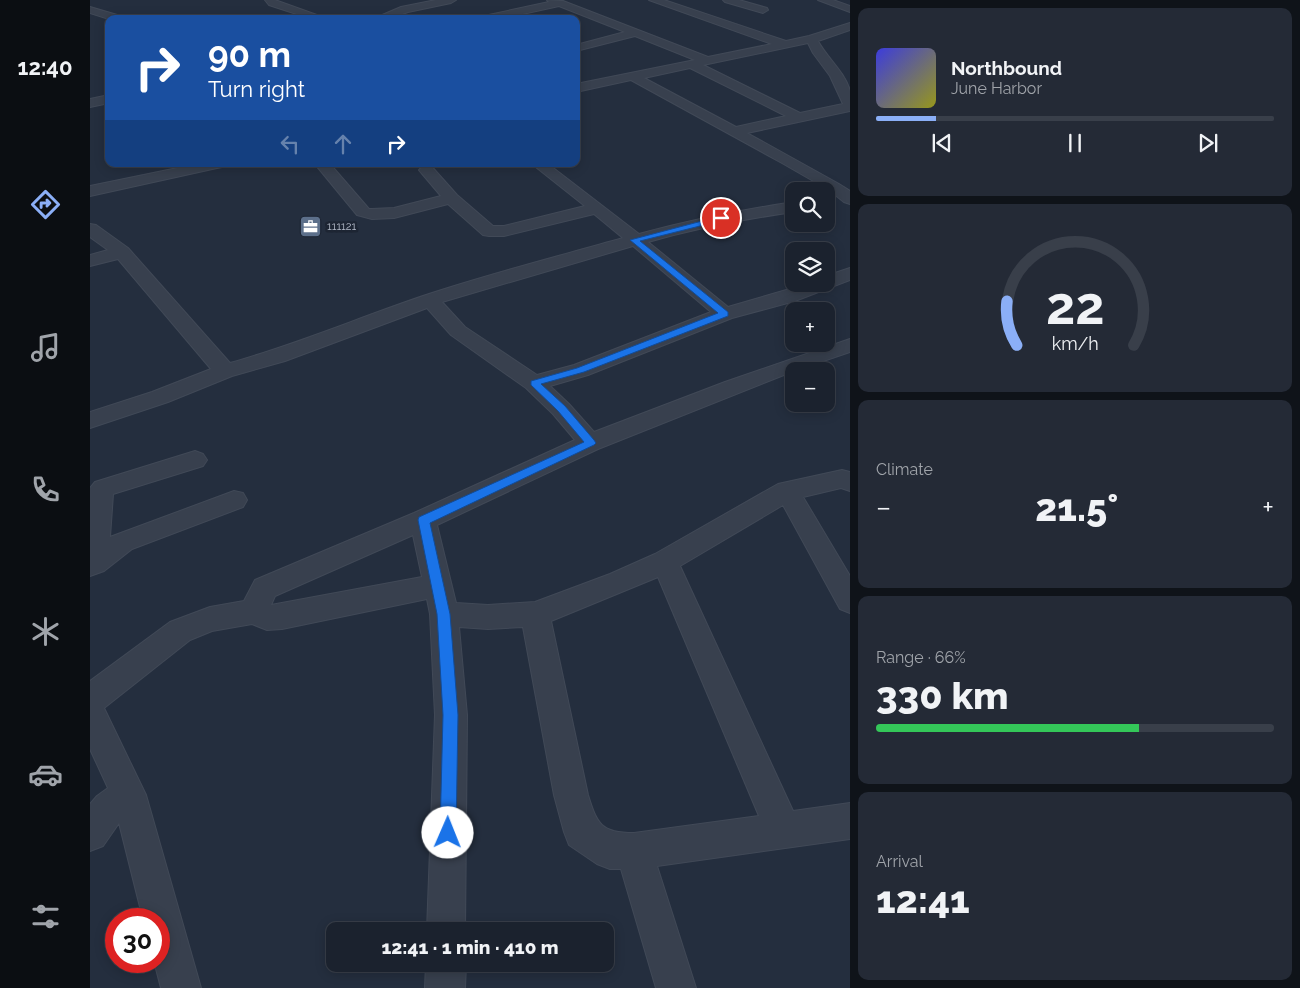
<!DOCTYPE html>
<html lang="en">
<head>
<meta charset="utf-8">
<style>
  :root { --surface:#1b222e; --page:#242a36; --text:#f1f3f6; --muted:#a0a4aa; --line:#393f4a; --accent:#8baff7 }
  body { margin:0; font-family:Raleway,sans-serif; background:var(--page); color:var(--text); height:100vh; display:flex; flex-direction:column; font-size:19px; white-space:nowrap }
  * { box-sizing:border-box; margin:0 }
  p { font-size:16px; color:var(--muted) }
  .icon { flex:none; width:28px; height:28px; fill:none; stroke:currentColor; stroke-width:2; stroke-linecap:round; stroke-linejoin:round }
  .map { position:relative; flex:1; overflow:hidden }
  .sheet { display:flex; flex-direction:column; gap:8px; padding:8px; background:#0f1319; width:450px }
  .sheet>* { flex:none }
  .banner { position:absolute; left:15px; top:15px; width:475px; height:152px; border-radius:10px; box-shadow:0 2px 12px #0003,0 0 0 1px var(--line); background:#1a4fa0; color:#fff; overflow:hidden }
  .fabs { position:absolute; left:695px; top:182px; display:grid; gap:10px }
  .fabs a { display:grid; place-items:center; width:50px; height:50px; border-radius:10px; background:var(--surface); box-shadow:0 2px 12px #0003,0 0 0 1px var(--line); font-size:25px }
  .speed { position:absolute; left:15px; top:908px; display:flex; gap:10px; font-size:25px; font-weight:700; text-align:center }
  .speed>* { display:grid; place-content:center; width:65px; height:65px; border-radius:50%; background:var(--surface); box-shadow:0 2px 12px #0003,0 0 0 1px var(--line); line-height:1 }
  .speed .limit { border:8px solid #d22; background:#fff; color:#111 }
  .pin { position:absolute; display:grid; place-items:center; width:42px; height:42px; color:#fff; margin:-21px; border:2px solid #fff; border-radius:50%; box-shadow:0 1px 5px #0007 }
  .me { position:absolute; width:55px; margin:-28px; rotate:1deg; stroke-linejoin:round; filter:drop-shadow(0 0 4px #0008) }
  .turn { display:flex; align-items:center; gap:18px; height:105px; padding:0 20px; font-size:22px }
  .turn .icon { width:65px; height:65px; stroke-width:2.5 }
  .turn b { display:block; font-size:35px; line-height:42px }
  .lanes { display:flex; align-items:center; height:48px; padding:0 20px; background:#0003; justify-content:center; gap:25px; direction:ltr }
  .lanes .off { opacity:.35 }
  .big { font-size:38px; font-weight:800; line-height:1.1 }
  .sheet .tile { flex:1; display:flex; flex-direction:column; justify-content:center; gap:8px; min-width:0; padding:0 18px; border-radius:10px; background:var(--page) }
  .sheet .dial { align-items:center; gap:0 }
  .dial svg { height:130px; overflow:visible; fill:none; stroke:var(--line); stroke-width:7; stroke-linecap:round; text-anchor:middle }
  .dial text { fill:var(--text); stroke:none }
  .song { display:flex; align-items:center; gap:15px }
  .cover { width:60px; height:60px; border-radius:8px; background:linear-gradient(135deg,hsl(240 70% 55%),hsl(60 70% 35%)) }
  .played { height:5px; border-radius:2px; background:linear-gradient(90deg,var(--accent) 15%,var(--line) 15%) }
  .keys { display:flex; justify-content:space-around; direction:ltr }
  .heat { display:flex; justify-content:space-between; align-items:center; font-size:28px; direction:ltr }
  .charge { height:8px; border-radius:4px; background:linear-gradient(90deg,#34c759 66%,var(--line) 0) }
  .trip { position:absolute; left:236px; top:922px; width:288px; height:50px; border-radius:10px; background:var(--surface); box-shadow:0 2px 12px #0003,0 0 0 1px var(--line); font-weight:800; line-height:50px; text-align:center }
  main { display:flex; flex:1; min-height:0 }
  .dock { display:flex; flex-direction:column; width:90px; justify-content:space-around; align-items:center; background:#0b0e12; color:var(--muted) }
  .dock .icon { width:35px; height:35px }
  .dock .selected { color:var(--accent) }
  .dock b { font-size:22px; color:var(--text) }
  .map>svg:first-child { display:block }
</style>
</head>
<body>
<main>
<nav class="dock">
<b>12:40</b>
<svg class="icon selected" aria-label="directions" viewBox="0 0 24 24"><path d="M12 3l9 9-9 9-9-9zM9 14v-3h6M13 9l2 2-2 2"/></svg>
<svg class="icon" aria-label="music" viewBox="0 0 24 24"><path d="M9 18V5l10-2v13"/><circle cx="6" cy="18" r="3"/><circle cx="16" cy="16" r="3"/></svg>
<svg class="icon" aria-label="phone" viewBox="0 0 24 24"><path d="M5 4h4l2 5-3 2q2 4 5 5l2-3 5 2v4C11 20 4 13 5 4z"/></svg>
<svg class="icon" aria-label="climate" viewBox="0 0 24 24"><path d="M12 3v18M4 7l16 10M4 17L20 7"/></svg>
<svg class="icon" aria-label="car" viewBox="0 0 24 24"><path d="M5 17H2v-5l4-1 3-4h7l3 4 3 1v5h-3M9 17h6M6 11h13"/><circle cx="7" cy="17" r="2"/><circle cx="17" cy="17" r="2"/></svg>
<svg class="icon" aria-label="filters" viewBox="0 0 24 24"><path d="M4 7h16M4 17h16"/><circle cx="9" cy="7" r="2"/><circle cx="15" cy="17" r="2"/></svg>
</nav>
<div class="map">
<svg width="760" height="988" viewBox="0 0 760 988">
  <rect width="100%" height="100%" fill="#242e3e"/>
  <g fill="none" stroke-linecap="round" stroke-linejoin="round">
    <defs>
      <path id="minor" d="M175,0H185L238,19H222L179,5Z
        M346,0H366L361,3L318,12L298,19H283L311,7Z
        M457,0L473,1L618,57L682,44L559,0H574L696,41L719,36L760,23V30L728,41C737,58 755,72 760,91C760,97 760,105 760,111L657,133L749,184L760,191V204L754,202L739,190L692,163L541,80L486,92V84L605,60L545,36L486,51V45L535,32L469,6L410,19H389L394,16L459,2ZM718,43L723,53L740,76L753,104L710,113L613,65ZM600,68L696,116L646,127L554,78Z
        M633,0H649L677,8L678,10L673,13L635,2Z
        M728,0H743L760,6V12Z
        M0,7L34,17L35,19H19L0,13Z
        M19,95V103L0,107V99Z
        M107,164H134L132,167L127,168L0,196V186Z
        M225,164H240L279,209H282L304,208L351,196L329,170L332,167H342L367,195L403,226H414L495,206L442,164H458L549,234C600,220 651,210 704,202V212C654,219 607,228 558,242L638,307L717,284H736V276L760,268V280L705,301L642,318L498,375L460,386L479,404L504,432L635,382L760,339V352L704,371L508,449L347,525L366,603L398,605L445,602L520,574L565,554L688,484L752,470L760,472V491L751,488L713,497L760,576V613L750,609L693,505L590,566L703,811L760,803V839L567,866L606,988H566L531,869H520L507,864L479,845L474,832L464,795L433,627L398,629L369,627L377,715L375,931H337L345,715L340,614L337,599L192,629L177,630L162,624L122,631L100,640L14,708L56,795L111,988H71L64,961H69V919H53L29,823L13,846L0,851V804L7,796L18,788L0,749V681L80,622L120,607L154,601L165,580L324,513L485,440L463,414L436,388L361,335L337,308L195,361L142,376L78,402L0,428V412L62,392L121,369L28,259L0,266V255L18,250L0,237V224L6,225L38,248L140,363C205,345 268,318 333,296C399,274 466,257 533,238L504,214L414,236H399L393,235L358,204L304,218L282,219L267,215ZM543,246L621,312L484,365L447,375L375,327L352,302ZM323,535L332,577L181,605L185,596ZM568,577L669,816L544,833C511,833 507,824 498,795L461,621Z
        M105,451L113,454L117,460L113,466L23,494L20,537L144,491L153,493L157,500L153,507L42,549L14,571L0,576V488L5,482Z
        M336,964H376L375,988H335Z"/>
    </defs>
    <use href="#minor" stroke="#414957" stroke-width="2"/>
    <use href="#minor" fill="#38404e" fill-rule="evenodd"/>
  </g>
  <path fill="#1a73e8" stroke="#114b97" d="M631,216L634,217V220L550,241L638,312V316L494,372L451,384L475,406L504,440L506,443L504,445L340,523L360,614L368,715L366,833L364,839L358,841L353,839L350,833L353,715L347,614L328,520L329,517L494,442L468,411L441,385V381L487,368L628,313L540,240Z"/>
  <defs>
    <symbol id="office-square" viewBox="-11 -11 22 22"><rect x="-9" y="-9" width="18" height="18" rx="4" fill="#5c6f8a" stroke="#1d2533"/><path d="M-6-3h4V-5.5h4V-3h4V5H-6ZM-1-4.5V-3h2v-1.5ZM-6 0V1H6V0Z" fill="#fff"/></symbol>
  </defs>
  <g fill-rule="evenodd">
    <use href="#office-square" x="208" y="214" width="25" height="25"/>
  </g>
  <g text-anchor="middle" stroke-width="5" stroke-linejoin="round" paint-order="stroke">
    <g font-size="11" fill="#b4bbc9" stroke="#1d2533" text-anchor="start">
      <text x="237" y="230">111121</text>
    </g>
  </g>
</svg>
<div class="fabs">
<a><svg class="icon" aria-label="search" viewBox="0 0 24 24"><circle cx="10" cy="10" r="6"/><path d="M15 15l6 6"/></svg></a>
<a><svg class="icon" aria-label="layers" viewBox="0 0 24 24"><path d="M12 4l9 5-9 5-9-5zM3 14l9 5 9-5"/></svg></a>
<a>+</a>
<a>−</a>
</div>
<div class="speed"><div class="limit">30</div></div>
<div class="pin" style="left:631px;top:218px;background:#d93025"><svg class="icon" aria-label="arrive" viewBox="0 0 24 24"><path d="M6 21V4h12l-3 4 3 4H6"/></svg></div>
<svg class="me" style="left:358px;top:833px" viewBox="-20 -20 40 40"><circle r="19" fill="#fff"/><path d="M0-13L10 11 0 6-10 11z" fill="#1a73e8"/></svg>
<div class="trip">12:41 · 1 min · 410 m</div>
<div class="banner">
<div class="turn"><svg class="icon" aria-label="right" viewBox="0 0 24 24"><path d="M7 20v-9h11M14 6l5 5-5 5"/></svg><div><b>90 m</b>Turn right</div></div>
<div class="lanes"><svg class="icon off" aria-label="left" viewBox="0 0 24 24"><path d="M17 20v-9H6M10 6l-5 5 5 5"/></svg><svg class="icon off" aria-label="ahead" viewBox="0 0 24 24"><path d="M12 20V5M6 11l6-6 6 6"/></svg><svg class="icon" aria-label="right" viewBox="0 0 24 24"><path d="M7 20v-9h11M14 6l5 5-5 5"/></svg></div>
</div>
</div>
<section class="sheet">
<div class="tile">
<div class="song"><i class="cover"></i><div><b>Northbound</b><p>June Harbor</p></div></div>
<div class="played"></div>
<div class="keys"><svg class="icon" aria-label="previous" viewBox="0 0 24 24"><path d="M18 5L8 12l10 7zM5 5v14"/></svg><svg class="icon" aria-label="pause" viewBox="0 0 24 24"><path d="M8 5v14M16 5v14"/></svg><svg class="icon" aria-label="next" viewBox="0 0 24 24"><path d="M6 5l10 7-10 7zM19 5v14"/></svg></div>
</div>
<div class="tile dial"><svg viewBox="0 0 100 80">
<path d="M14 69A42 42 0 1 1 86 69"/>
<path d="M14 69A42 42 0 0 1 8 42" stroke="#8baff7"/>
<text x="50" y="56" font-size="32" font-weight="700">22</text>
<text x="50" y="72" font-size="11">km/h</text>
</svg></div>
<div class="tile"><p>Climate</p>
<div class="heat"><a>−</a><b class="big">21.5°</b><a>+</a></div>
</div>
<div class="tile"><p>Range · 66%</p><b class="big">330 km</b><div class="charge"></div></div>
<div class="tile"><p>Arrival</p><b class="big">12:41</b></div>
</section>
</main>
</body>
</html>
